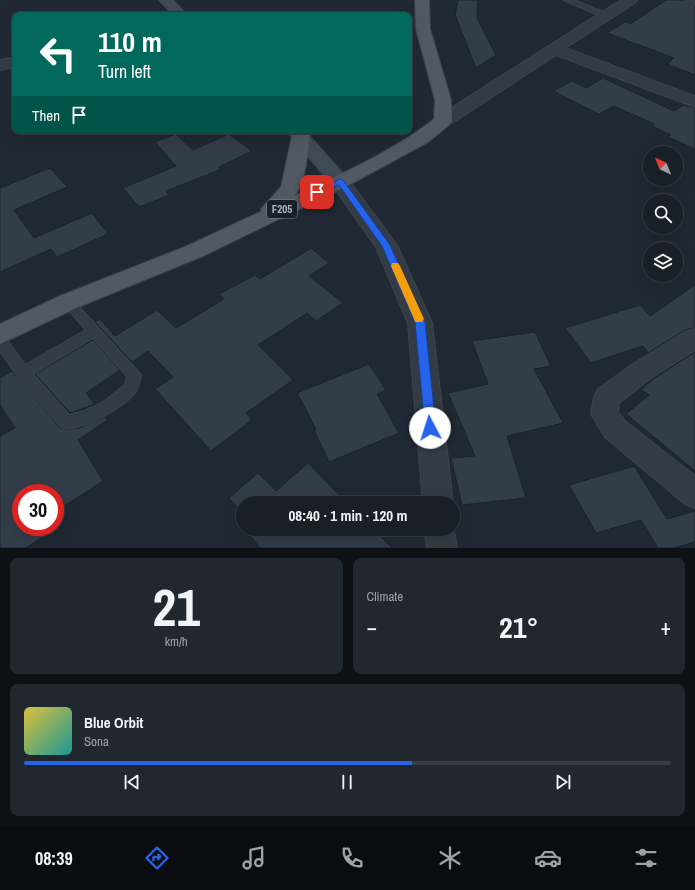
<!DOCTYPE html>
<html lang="en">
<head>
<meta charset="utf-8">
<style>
  :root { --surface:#181f26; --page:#21272e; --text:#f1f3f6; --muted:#9fa2a7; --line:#363d43; --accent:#2563eb }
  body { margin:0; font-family:"Archivo Narrow",sans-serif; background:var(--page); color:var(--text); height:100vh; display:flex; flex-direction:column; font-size:15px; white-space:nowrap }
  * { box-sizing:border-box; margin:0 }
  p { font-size:13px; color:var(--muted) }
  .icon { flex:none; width:22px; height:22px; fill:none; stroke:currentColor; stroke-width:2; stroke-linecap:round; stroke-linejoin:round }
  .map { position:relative; height:548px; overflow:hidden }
  .drawer { display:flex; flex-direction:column; gap:10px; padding:10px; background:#0d1115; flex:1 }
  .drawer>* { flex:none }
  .hud { position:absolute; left:12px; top:12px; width:400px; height:122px; border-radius:8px; box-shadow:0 4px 16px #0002,0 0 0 1px var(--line); background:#00695c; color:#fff; overflow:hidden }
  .needle { width:26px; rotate:317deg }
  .buttons { position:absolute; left:643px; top:146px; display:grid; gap:8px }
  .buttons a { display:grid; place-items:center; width:40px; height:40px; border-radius:50%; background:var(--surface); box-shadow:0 4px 16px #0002,0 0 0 1px var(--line); font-size:20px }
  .speed { position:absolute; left:12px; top:484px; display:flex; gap:8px; font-size:20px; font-weight:700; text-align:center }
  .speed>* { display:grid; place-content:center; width:52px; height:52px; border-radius:50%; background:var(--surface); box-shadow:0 4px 16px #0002,0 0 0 1px var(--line); line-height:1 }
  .speed .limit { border:6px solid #d22; background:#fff; color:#111 }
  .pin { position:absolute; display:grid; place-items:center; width:34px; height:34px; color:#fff; margin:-17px; border-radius:8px; box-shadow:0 2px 6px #0006 }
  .me { position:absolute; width:44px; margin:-22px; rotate:355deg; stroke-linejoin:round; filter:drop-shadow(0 0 3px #0008) }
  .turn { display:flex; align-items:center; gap:14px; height:84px; padding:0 20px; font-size:18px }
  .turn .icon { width:52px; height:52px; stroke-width:2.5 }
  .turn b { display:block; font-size:28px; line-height:34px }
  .then { display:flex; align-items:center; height:38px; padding:0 20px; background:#0003; gap:8px; font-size:15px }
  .big { font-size:30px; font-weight:700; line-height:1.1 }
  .drawer .card { flex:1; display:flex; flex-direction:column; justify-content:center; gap:6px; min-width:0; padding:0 14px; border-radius:8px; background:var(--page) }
  .drawer .dial { align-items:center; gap:0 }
  .dial b { font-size:52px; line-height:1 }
  .song { display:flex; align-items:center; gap:12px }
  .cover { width:48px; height:48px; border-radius:6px; background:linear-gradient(135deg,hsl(50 70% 55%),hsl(180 70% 35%)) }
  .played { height:4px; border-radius:2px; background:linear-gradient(90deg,var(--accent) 60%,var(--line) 60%) }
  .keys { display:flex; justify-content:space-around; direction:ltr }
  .heat { display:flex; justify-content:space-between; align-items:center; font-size:22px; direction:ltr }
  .drawer .tiles { flex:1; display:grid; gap:10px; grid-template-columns:1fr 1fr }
  .card:last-child { grid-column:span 2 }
  .trip { position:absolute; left:236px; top:496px; width:224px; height:40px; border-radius:20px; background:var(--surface); box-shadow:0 4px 16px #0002,0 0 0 1px var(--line); font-weight:700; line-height:40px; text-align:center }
  .menu { display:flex; height:64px; justify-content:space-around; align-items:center; background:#0a0c0f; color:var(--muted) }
  .menu .icon { width:28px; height:28px }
  .menu .current { color:var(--accent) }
  .menu b { font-size:18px; color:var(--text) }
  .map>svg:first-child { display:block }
</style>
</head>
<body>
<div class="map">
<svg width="695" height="548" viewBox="0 0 695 548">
  <rect width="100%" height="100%" fill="#202933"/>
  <path fill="#323d4a" stroke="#1a222b" d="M458,0H478L477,18L496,55L476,68L455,15Z
    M666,0H685L695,6V75L667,64L674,58L607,33L625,22L630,24Z
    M603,78L674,111L684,105L695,108V149L668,137L671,135L652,126L654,124L614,106L599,114L553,91L572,81L586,88Z
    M176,134L193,150L229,134L252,151L219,167L222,169L166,191L169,195L139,207L123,188L176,166L155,142Z
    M50,168L67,187L14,210L34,238L92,213L108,234L57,257L51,249L0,272V188Z
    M311,248L329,263L309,276L343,303L316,321L307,313L258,345L293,380L246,413L252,420L211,451L155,389L173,377L148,351L132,362L95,322L100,319L115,336L157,310L176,328L224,299L219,294L255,275L260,279Z
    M695,285V328L685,330L648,353L643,346L591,363L565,328L640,305L650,316Z
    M535,332L551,366L534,369L563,423L507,436L526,498L462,505L451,458L475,456L448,393L488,384L472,341Z
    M93,340L120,370L86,393L95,404L70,413L35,374Z
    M695,352V471L626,414L649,395L641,390L653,379Z
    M369,364L386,390L377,394L399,433L329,462L314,430L316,429L297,393Z
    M12,371L60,428L69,429L79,428L105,417L108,420L78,440L103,481L63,507L56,493H21V527H57L26,548H0V436L15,428L0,405V378Z
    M308,463L347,503H243V514L229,498L258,473L276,491Z
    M634,466L667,519L695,511V542L674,548H658L641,520L596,533L569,485Z
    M253,529H373L392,548H260L248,533Z"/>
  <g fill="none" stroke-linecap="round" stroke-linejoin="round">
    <defs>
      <path id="lane" d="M564,0H574L610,15L609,17H603Z
        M686,0H695V5Z
        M68,297L72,299L141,375C140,381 139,388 135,393C123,407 80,433 61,427L18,377L0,351V336L5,337L25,365L86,330L62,302L64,299ZM93,338L127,376L125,385L102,403L84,411L69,415L33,374Z"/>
      <path id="street" d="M621,0H637L635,3L565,48L695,96V107L556,55L449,125L443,126L437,125L434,121L437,117Z
        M15,57V67L0,70V60Z
        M340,176L347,178L397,245L432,323L453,503H423L408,323L376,247L330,182L333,178Z
        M695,329V350L651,378L619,403L618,412L625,421L695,476V508L685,504L605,437L591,414L594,397L598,389L633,364L686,331Z
        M453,524L457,548H427L425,529H453Z"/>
      <path id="secondary" d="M159,0H173L187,15H173Z
        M287,131H305L347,178L350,182L347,186L340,188L333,186Z"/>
      <path id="primary" d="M415,0H429L430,29L451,100L452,121L449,125L428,142L347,186L203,256L76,308L0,344V324L60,296L187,246L262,211L261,209L281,187L292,136L295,132L300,131L307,132L310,136C307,153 306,183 294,196C340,175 395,150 434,119L435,100L416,29Z"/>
    </defs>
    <use href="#lane" stroke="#3c444e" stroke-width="2"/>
    <use href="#street" stroke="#3c444e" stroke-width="2"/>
    <use href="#secondary" stroke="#3c444e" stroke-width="2"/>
    <use href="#primary" stroke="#3c444e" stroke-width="2"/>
    <use href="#lane" fill="#333b44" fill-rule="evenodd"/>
    <use href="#street" fill="#333b44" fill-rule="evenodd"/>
    <use href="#secondary" fill="#414a57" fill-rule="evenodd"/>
    <use href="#primary" fill="#515a64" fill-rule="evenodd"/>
  </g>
  <path fill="#2563eb" stroke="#184099" d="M340,179L343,180L390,245L425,322L436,428L434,431L430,433L426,431L425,428L415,322L382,246L339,185L320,194L317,195L313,192Z"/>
  <path fill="#f59e0b" d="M392,263H398L400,266L424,319L422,322H415L414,319L391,266Z"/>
  <g text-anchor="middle" stroke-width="4" stroke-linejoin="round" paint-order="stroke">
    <rect fill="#182028" stroke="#808993" stroke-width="1" x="267" y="200" width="30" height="18" rx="3"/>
    <g font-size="11" font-weight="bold" fill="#acb6c1">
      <text x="282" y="213">F205</text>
    </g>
  </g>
</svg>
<div class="buttons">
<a><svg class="needle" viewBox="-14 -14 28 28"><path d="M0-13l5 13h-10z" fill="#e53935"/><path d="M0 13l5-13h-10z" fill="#9fa2a7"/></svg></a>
<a><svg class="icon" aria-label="search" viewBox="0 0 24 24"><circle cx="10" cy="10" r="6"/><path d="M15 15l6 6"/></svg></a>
<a><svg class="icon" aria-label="layers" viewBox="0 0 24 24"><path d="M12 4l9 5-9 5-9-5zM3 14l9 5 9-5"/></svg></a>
</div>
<div class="speed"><div class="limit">30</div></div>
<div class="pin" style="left:317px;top:192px;background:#d93025"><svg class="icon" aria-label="arrive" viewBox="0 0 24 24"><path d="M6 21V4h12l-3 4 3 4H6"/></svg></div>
<svg class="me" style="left:430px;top:428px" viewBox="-20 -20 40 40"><circle r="19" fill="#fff"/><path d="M0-13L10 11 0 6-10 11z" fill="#2563eb"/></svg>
<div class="trip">08:40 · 1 min · 120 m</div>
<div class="hud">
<div class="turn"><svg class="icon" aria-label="left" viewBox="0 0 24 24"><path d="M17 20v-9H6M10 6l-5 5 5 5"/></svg><div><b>110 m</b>Turn left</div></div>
<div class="then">Then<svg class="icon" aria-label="arrive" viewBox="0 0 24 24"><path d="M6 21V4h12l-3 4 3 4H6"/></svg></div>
</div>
</div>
<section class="drawer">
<div class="tiles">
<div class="card dial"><b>21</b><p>km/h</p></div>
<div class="card"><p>Climate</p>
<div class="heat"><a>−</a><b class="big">21°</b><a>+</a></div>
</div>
<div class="card">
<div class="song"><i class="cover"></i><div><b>Blue Orbit</b><p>Sona</p></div></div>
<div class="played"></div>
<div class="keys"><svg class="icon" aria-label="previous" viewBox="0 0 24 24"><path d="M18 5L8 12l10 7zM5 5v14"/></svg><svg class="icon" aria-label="pause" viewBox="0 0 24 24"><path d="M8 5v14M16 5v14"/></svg><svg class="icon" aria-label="next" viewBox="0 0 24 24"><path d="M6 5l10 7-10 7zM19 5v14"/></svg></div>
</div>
</div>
</section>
<nav class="menu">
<b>08:39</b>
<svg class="icon current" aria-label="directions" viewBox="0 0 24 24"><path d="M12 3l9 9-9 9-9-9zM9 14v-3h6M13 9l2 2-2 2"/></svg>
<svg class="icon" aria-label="music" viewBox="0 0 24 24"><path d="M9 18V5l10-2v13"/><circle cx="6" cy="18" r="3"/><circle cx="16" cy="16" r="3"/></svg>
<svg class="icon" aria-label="phone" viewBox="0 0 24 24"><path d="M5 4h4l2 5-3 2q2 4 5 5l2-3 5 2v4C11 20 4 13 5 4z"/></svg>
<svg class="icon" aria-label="climate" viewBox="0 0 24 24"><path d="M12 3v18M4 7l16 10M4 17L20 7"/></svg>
<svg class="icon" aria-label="car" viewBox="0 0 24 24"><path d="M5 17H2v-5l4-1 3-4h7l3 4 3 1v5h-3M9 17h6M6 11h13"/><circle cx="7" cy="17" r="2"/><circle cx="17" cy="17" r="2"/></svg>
<svg class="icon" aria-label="filters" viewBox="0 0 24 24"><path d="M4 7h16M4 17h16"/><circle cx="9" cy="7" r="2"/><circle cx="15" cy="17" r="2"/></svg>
</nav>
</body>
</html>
